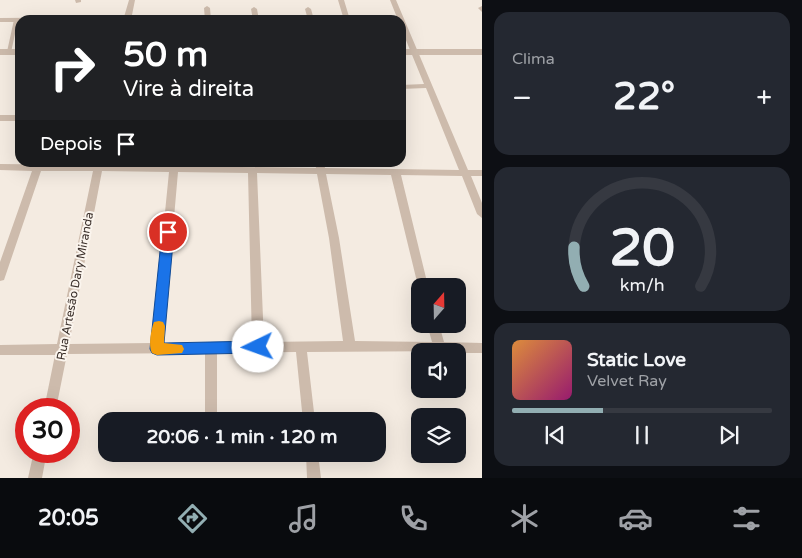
<!DOCTYPE html>
<html lang="pt">
<head>
<meta charset="utf-8">
<style>
  :root { --surface:#171b24; --page:#242831; --text:#f1f3f6; --muted:#9ea1a6; --line:#363941; --accent:#92aeb2 }
  body { margin:0; font-family:"Varela Round",sans-serif; background:var(--page); color:var(--text); height:100vh; display:flex; flex-direction:column; font-size:19px; white-space:nowrap }
  * { box-sizing:border-box; margin:0 }
  p { font-size:16px; color:var(--muted) }
  .icon { flex:none; width:28px; height:28px; fill:none; stroke:currentColor; stroke-width:2; stroke-linecap:round; stroke-linejoin:round }
  .map { position:relative; flex:1; overflow:hidden }
  .side { display:flex; flex-direction:column; gap:12px; padding:12px; background:#0d0f14; width:320px }
  .side>* { flex:none }
  .hud { position:absolute; left:15px; top:15px; width:391px; height:152px; border-radius:15px; box-shadow:0 5px 20px #0002; background:#202124; color:#fff; overflow:hidden }
  .needle { width:32px; rotate:20deg }
  .buttons { position:absolute; left:411px; top:278px; display:grid; gap:10px }
  .buttons a { display:grid; place-items:center; width:55px; height:55px; border-radius:10px; background:var(--surface); box-shadow:0 5px 20px #0002; font-size:25px }
  .speed { position:absolute; left:15px; top:398px; display:flex; gap:10px; font-size:25px; font-weight:700; text-align:center }
  .speed>* { display:grid; place-content:center; width:65px; height:65px; border-radius:50%; background:var(--surface); box-shadow:0 5px 20px #0002; line-height:1 }
  .speed .limit { border:8px solid #d22; background:#fff; color:#111 }
  .pin { position:absolute; display:grid; place-items:center; width:42px; height:42px; color:#fff; margin:-21px; border:2px solid #fff; border-radius:50%; box-shadow:0 1px 5px #0007 }
  .me { position:absolute; width:55px; margin:-28px; rotate:267deg; stroke-linejoin:round; filter:drop-shadow(0 0 4px #0008) }
  .turn { display:flex; align-items:center; gap:18px; height:105px; padding:0 25px; font-size:22px }
  .turn .icon { width:65px; height:65px; stroke-width:2.5 }
  .turn b { display:block; font-size:35px; line-height:42px }
  .then { display:flex; align-items:center; height:48px; padding:0 25px; background:#0003; gap:10px; font-size:19px }
  .big { font-size:38px; font-weight:700; line-height:1.1 }
  .side .card { flex:1; display:flex; flex-direction:column; justify-content:center; gap:8px; min-width:0; padding:0 18px; border-radius:15px; background:var(--page) }
  .side .dial { align-items:center; gap:0 }
  .dial svg { height:130px; overflow:visible; fill:none; stroke:var(--line); stroke-width:7; stroke-linecap:round; text-anchor:middle }
  .dial text { fill:var(--text); stroke:none }
  .song { display:flex; align-items:center; gap:15px }
  .cover { width:60px; height:60px; border-radius:8px; background:linear-gradient(135deg,hsl(30 70% 55%),hsl(320 70% 35%)) }
  .played { height:5px; border-radius:2px; background:linear-gradient(90deg,var(--accent) 35%,var(--line) 35%) }
  .keys { display:flex; justify-content:space-around; direction:ltr }
  .heat { display:flex; justify-content:space-between; align-items:center; font-size:28px; direction:ltr }
  .trip { position:absolute; left:98px; top:412px; width:288px; height:50px; border-radius:15px; background:var(--surface); box-shadow:0 5px 20px #0002; font-weight:700; line-height:50px; text-align:center }
  .dock { display:flex; height:80px; justify-content:space-around; align-items:center; background:#090b0e; color:var(--muted) }
  .dock .icon { width:35px; height:35px }
  .dock .on { color:var(--accent) }
  .dock b { font-size:22px; color:var(--text) }
  main { display:flex; flex:1; min-height:0 }
  .map>svg:first-child { display:block }
</style>
</head>
<body>
<main>
<div class="map">
<svg width="482" height="478" viewBox="0 0 482 478">
  <rect width="100%" height="100%" fill="#f4ebe1"/>
  <g fill="none" stroke-linecap="round" stroke-linejoin="round">
    <path stroke="#cdbbac" stroke-width="4" d="M9,52L16,20"/>
    <path fill="#cdbbac" fill-rule="evenodd" d="M75,0H81V2L76,3Z
      M129,0H135L131,20H20V22H0V18L124,17Z
      M338,0H344L350,20H344Z
      M390,0H396L468,170H482V176H471L482,203V218L477,214L462,176L401,175L428,286H420V289L418,286L391,175L326,174L339,238L355,341L432,342L427,324H439L444,342L482,343V353H458V351L307,352L315,421H303L296,352L217,353V421H205V353L67,354L56,409H44L55,355H0V345L57,344L93,171H41L5,277L4,280L0,281V262L32,171L0,170V164L94,165V162H103V165L169,166L170,162H178V166L316,168L315,162H324L325,168L459,170L426,88L401,89V85L424,84L401,28V20H398ZM102,171L169,172L152,343L69,344ZM178,172L248,173L252,342L163,343ZM257,173L317,174L329,238L343,341L264,342Z
      M207,6L210,8L211,20H205L204,8Z
      M482,6V12L478,8Z
      M254,7L257,9L259,20H253L251,9Z
      M308,7L311,9L314,20H308L305,9Z
      M0,115H20V121H0Z
      M34,451H47L42,478H28Z
      M306,454H318L321,478H307Z"/>
    <path fill="#cdbbac" fill-rule="evenodd" d="M0,49H20V55H0Z
      M401,49H482V55H401Z"/>
  </g>
  <path fill="#1a73e8" stroke="#114b97" d="M168,227L174,232L164,343L258,341L263,343L265,347L263,351L258,353L157,355L152,353L150,349L162,232Z"/>
  <path fill="#f59e0b" d="M159,321L163,322L165,326L164,343L182,345L184,349L182,353L157,355L152,353C148,345 151,330 154,322Z"/>
  <g text-anchor="middle" stroke-width="4" stroke-linejoin="round" paint-order="stroke">
    <g font-size="12" fill="#3b302b" stroke="#fbf5ee">
      <text transform="translate(75 286) rotate(-79)" y="4">Rua Artesão Dary Miranda</text>
    </g>
  </g>
</svg>
<div class="buttons">
<a><svg class="needle" viewBox="-14 -14 28 28"><path d="M0-13l5 13h-10z" fill="#e53935"/><path d="M0 13l5-13h-10z" fill="#9ea1a6"/></svg></a>
<a><svg class="icon" aria-label="sound" viewBox="0 0 24 24"><path d="M4 9h4l5-4v14l-5-4H4zM17 9q2 3 0 6"/></svg></a>
<a><svg class="icon" aria-label="layers" viewBox="0 0 24 24"><path d="M12 4l9 5-9 5-9-5zM3 14l9 5 9-5"/></svg></a>
</div>
<div class="speed"><div class="limit">30</div></div>
<div class="pin" style="left:168px;top:232px;background:#d93025"><svg class="icon" aria-label="arrive" viewBox="0 0 24 24"><path d="M6 21V4h12l-3 4 3 4H6"/></svg></div>
<svg class="me" style="left:258px;top:347px" viewBox="-20 -20 40 40"><circle r="19" fill="#fff"/><path d="M0-13L10 11 0 6-10 11z" fill="#1a73e8"/></svg>
<div class="trip">20:06 · 1 min · 120 m</div>
<div class="hud">
<div class="turn"><svg class="icon" aria-label="right" viewBox="0 0 24 24"><path d="M7 20v-9h11M14 6l5 5-5 5"/></svg><div><b>50 m</b>Vire à direita</div></div>
<div class="then">Depois<svg class="icon" aria-label="arrive" viewBox="0 0 24 24"><path d="M6 21V4h12l-3 4 3 4H6"/></svg></div>
</div>
</div>
<section class="side">
<div class="card"><p>Clima</p>
<div class="heat"><a>−</a><b class="big">22°</b><a>+</a></div>
</div>
<div class="card dial"><svg viewBox="0 0 100 80">
<path d="M14 69A42 42 0 1 1 86 69"/>
<path d="M14 69A42 42 0 0 1 8 45" stroke="#92aeb2"/>
<text x="50" y="56" font-size="32" font-weight="700">20</text>
<text x="50" y="72" font-size="11">km/h</text>
</svg></div>
<div class="card">
<div class="song"><i class="cover"></i><div><b>Static Love</b><p>Velvet Ray</p></div></div>
<div class="played"></div>
<div class="keys"><svg class="icon" aria-label="previous" viewBox="0 0 24 24"><path d="M18 5L8 12l10 7zM5 5v14"/></svg><svg class="icon" aria-label="pause" viewBox="0 0 24 24"><path d="M8 5v14M16 5v14"/></svg><svg class="icon" aria-label="next" viewBox="0 0 24 24"><path d="M6 5l10 7-10 7zM19 5v14"/></svg></div>
</div>
</section>
</main>
<nav class="dock">
<b>20:05</b>
<svg class="icon on" aria-label="directions" viewBox="0 0 24 24"><path d="M12 3l9 9-9 9-9-9zM9 14v-3h6M13 9l2 2-2 2"/></svg>
<svg class="icon" aria-label="music" viewBox="0 0 24 24"><path d="M9 18V5l10-2v13"/><circle cx="6" cy="18" r="3"/><circle cx="16" cy="16" r="3"/></svg>
<svg class="icon" aria-label="phone" viewBox="0 0 24 24"><path d="M5 4h4l2 5-3 2q2 4 5 5l2-3 5 2v4C11 20 4 13 5 4z"/></svg>
<svg class="icon" aria-label="climate" viewBox="0 0 24 24"><path d="M12 3v18M4 7l16 10M4 17L20 7"/></svg>
<svg class="icon" aria-label="car" viewBox="0 0 24 24"><path d="M5 17H2v-5l4-1 3-4h7l3 4 3 1v5h-3M9 17h6M6 11h13"/><circle cx="7" cy="17" r="2"/><circle cx="17" cy="17" r="2"/></svg>
<svg class="icon" aria-label="filters" viewBox="0 0 24 24"><path d="M4 7h16M4 17h16"/><circle cx="9" cy="7" r="2"/><circle cx="15" cy="17" r="2"/></svg>
</nav>
</body>
</html>
